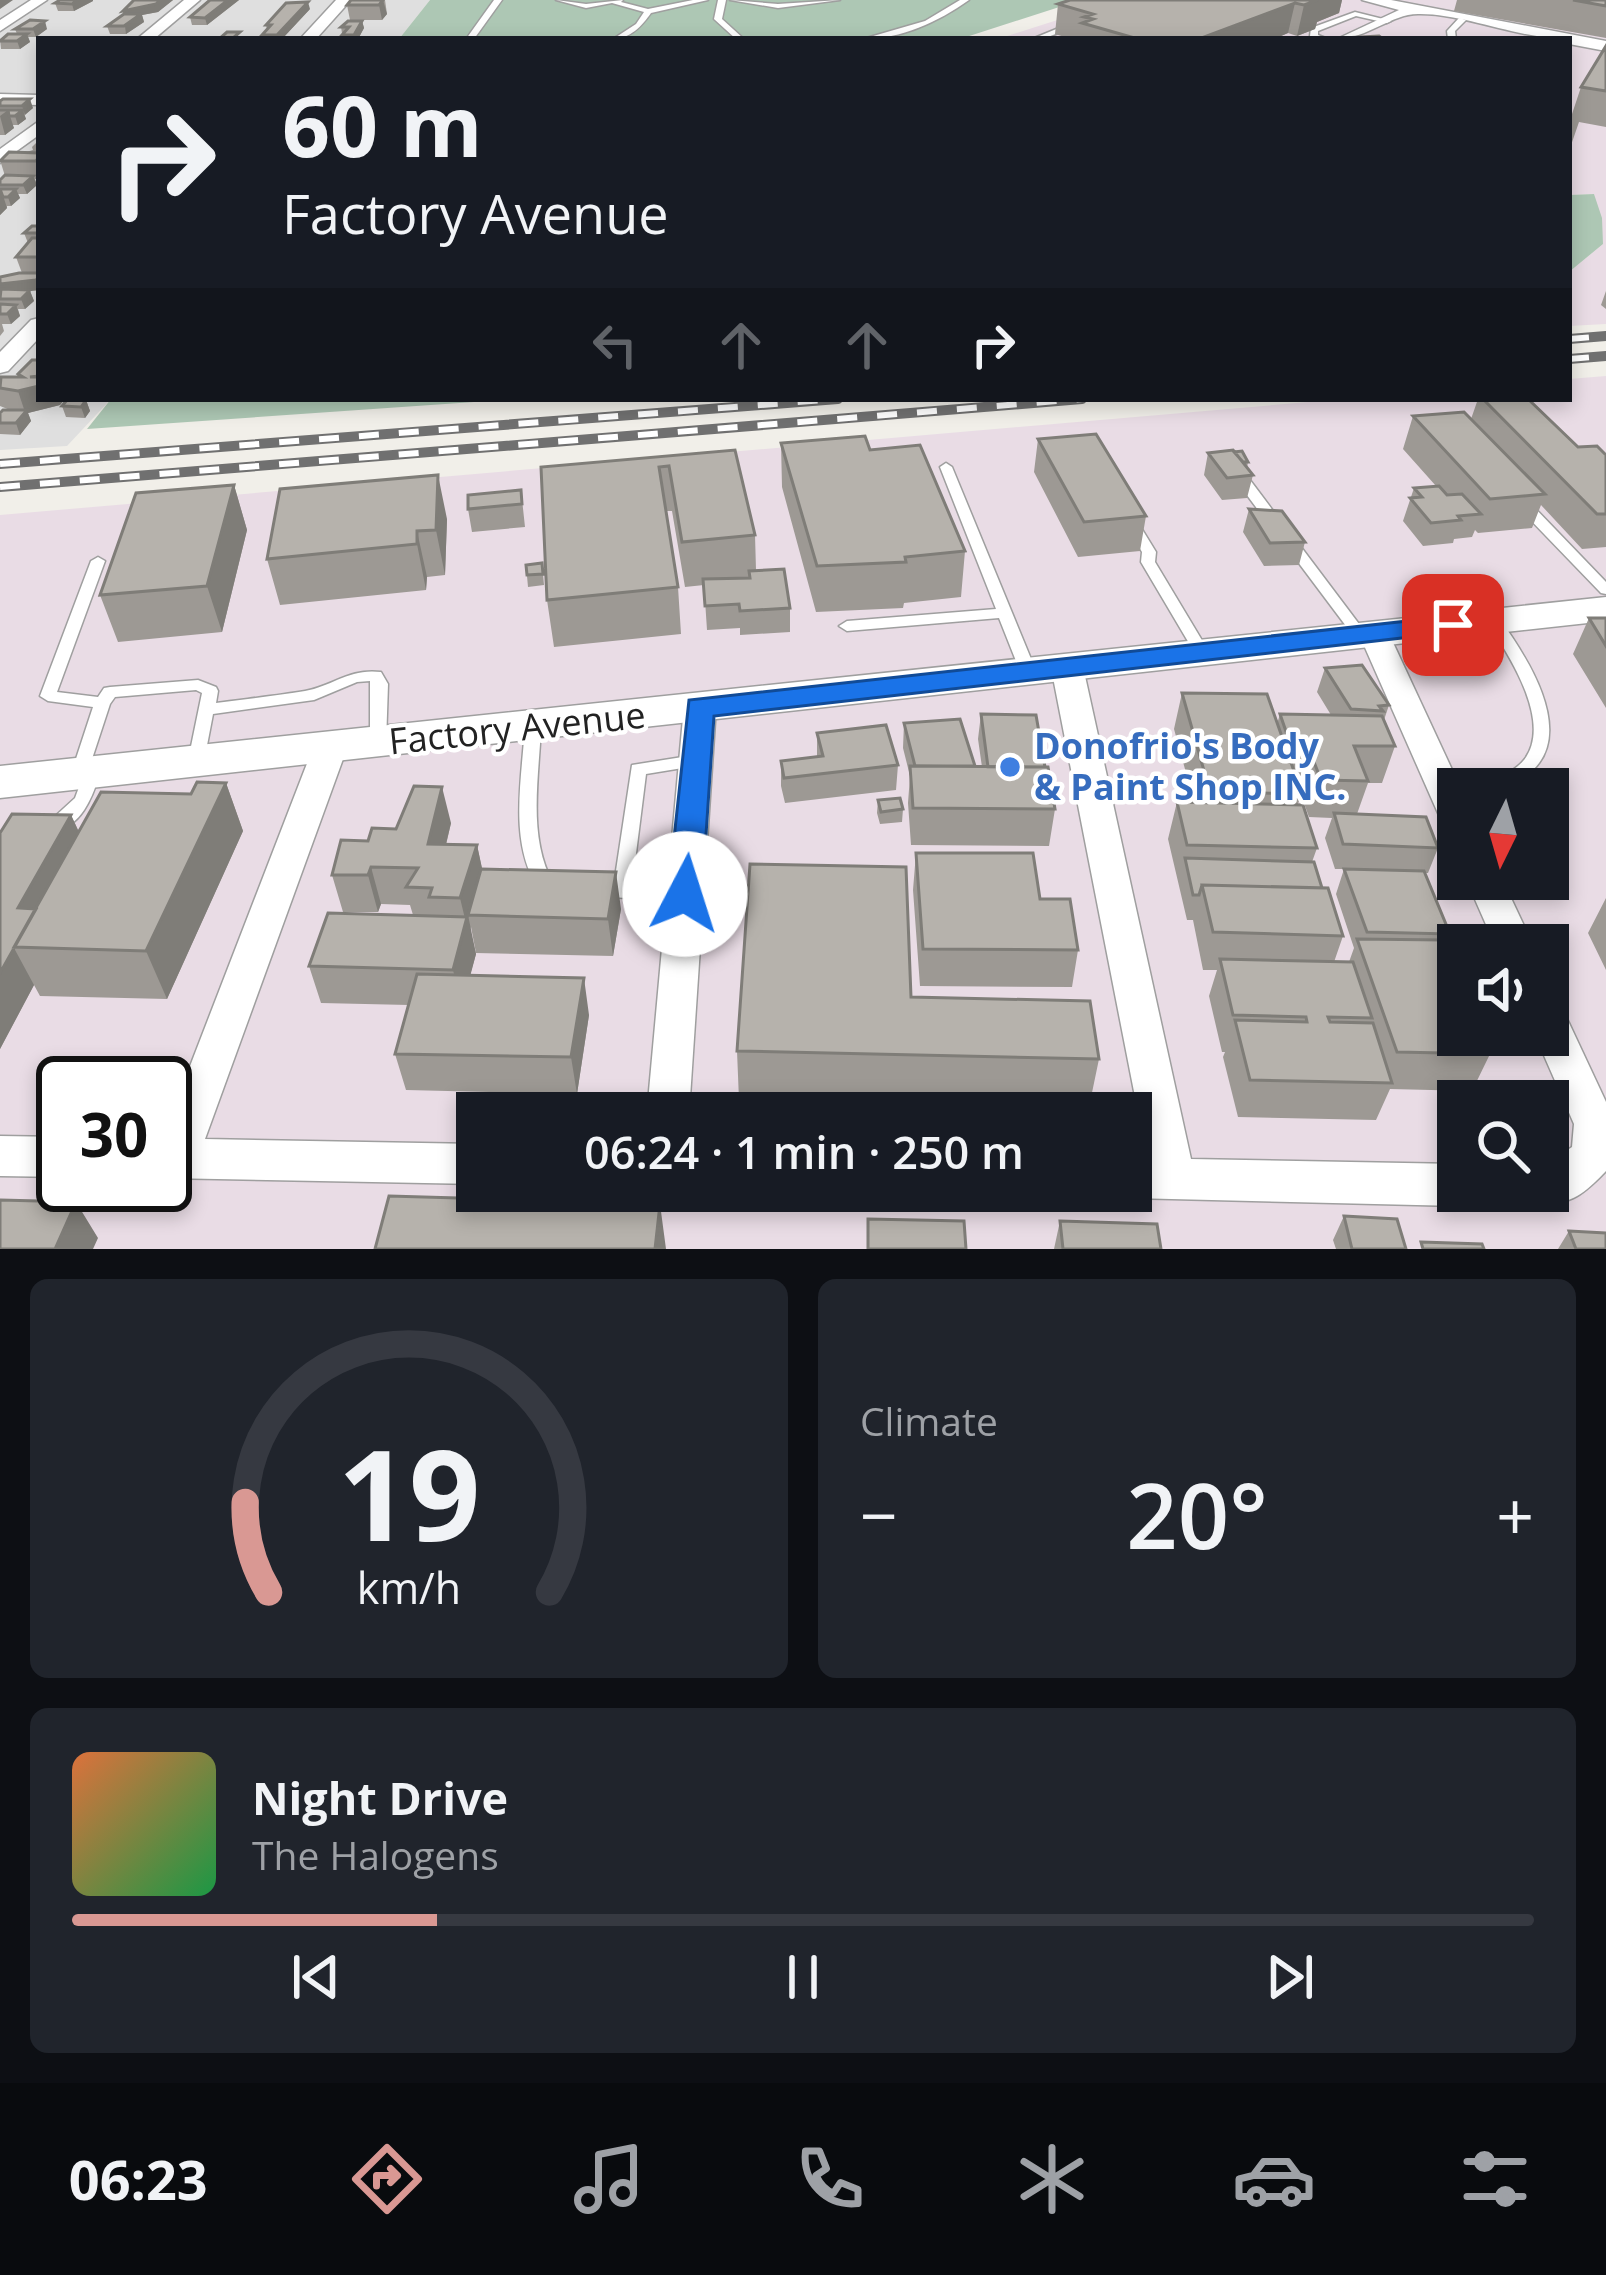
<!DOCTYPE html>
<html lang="en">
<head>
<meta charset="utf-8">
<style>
  :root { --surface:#171b24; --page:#20242c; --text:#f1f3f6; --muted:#9ea1a6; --line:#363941; --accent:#d99893 }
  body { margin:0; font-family:"Open Sans",sans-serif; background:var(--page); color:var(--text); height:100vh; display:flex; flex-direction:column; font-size:45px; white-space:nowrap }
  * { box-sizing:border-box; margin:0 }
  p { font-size:39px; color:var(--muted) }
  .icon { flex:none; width:66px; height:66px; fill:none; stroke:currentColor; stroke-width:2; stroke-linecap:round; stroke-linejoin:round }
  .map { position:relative; height:1249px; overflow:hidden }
  .panel { display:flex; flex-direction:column; gap:30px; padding:30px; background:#0d0f14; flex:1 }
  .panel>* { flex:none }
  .guide { position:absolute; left:36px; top:36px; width:1536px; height:366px; border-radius:0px; box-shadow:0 6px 18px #0003; background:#171b24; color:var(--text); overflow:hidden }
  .needle { width:78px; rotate:185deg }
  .buttons { position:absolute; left:1437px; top:768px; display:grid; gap:24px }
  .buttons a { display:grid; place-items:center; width:132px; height:132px; border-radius:0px; background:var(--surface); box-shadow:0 6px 18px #0003; font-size:60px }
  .speed { position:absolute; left:36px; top:1056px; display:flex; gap:24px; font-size:60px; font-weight:700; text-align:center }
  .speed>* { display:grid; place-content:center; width:156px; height:156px; border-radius:50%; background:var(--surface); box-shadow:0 6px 18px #0003; line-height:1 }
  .speed .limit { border:6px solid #111; border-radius:18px; background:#fff; color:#111 }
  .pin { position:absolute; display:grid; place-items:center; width:102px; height:102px; color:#fff; margin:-51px; border-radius:24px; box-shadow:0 6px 18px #0006 }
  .me { position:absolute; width:132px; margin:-66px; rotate:5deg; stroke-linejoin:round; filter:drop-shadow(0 0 9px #0008) }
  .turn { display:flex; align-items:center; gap:42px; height:252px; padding:0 48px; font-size:54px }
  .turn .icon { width:156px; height:156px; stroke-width:2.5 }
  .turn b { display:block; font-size:84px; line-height:102px }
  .lanes { display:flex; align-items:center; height:114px; padding:0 48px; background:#0003; justify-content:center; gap:60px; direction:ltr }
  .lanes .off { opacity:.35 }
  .big { font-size:90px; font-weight:600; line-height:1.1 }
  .panel .tile { flex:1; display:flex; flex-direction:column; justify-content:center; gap:18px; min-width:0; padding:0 42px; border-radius:18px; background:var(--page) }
  .panel .dial { align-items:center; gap:0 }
  .dial svg { height:312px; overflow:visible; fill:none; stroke:var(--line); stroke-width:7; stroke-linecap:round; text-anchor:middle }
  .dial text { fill:var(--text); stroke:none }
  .song { display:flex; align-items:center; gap:36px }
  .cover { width:144px; height:144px; border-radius:18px; background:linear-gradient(135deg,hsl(20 70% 55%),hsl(140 70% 35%)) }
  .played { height:12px; border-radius:6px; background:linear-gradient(90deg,var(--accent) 25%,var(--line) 25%) }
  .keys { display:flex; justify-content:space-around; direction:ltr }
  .heat { display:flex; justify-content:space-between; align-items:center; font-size:66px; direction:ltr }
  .panel .tiles { flex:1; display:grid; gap:30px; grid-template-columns:1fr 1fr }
  .tile:last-child { grid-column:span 2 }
  .trip { position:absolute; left:456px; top:1092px; width:696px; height:120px; border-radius:0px; background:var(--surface); box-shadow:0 6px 18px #0003; font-weight:600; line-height:120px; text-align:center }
  .tabs { display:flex; height:192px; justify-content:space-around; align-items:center; background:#090b0e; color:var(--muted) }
  .tabs .icon { width:84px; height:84px }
  .tabs .on { color:var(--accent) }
  .tabs b { font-size:54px; color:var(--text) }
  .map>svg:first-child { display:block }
</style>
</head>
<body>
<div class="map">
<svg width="1606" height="1249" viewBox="0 0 1606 1249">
  <rect width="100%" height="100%" fill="#f1efe9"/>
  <path fill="#dfdfdf" d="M0,0H430L399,39H39V399H111L67,446L0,450Z"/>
  <path fill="#e9dce5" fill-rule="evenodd" d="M1120,0H1606V324L1569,326V272L1603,244L1594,194L1569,195V39H998Z
    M1606,376V1249H0V515L1343,399H1569V379ZM1458,789H1548V879H1458ZM1458,945H1548V1035H1458ZM63,1083H165V1185H63ZM1458,1101H1548V1191H1458ZM477,1113H1131V1191H477Z"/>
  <path fill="#adc7b4" d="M430,0H1081L960,39H399Z
    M1594,194L1602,218L1603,244L1569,272V195Z
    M111,399H517L87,429Z"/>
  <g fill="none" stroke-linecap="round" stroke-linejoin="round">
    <defs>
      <path id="service" d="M494,0H502L474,39H466Z
        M556,0L586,4L623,0L621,2L648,9L693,0H708L651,13C642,26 630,39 613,39L636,24L644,12L612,3L586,8Z
        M718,0H726L722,19L744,39H736L714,19Z
        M730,0L778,4L840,0L778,8Z
        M960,0H969C938,22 901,39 863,39L925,21Z
        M1355,12L1391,21L1387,23L1356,16L1318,31V35L1328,39H1316L1310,36L1311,28Z
        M1459,18L1466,20L1455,31L1456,39H1448L1447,31Z
        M1071,23L1078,25L1043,39H1032Z
        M946,463L952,467L1036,671L1034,675H1022L1020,671L999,618L847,631L839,626L847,621L996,609L940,467Z
        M1245,479L1250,480L1280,520L1282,523L1280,526H1270L1238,483Z
        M1525,502L1530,503L1606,582V594L1601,593L1520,509L1518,506Z
        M1132,520L1137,521L1156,552L1155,562L1209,652L1206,655H1196L1141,562L1142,552L1125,524Z
        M1290,538L1295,539L1365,632L1368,635L1365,638H1355L1283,542Z
        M98,557L105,561L57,692L98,697L104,688L110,687L198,680L216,687L218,691L216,703C245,699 275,696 305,691C333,686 349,668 381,672L388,684L386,743L384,747H372L370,743V681L357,682L314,700L213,714L204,761L202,765H190L188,761L202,693L196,690L115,697L110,704L89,768L98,769L100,773C93,796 80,831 52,829L49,824L52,819L75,798L82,779L73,778L71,774L93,707L48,701L40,696L91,561Z
        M1493,615L1498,617C1525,654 1576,730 1532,771C1523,780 1512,787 1499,789C1490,790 1480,789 1470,789L1473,785C1491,779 1512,775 1524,760C1554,722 1507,652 1486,620Z
        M533,720L539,722L541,726C539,778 527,838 554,885L551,890L545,892L539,890C508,842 522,780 525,726L527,722Z
        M695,755L701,757L703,761L701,765L646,774L632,885L682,887L689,889L691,894L689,899L682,901L591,896L589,891L591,886L614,884L632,765Z"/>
      <path id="minor" d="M31,0H47L0,31V20Z
        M184,0H200L154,39H137Z
        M336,0H351L316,39H300Z
        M1362,0H1391L1606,41V51L1569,44V39C1518,39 1463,13 1418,14C1391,14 1367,39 1337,39L1399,10Z
        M0,94L39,95V105L0,104Z
        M39,121V135L0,163V149Z
        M39,318V338L8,371L0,373V352L31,320Z
        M1374,624L1389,634L1461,789L1458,833L1446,829L1441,820L1359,634Z
        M1067,657L1083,667L1191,1159L1458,1164V1191H1477L1474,1200L1458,1206L1131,1198L1115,1192L1131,1191V1158H1147L1051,667Z
        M700,696L711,699L716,707L689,1113H647L684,707L689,699Z
        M330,736L342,740L347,748L205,1139L477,1144V1184L165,1178V1131L313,748L318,740Z
        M1466,879H1502L1533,945H1495Z
        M1548,1003L1562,1008L1606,1102V1171C1584,1194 1565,1211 1532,1199L1529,1191H1548V1163L1572,1147L1574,1124L1535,1035H1548Z
        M0,1136L63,1137V1177L0,1176Z"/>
      <path id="tertiary" d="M1606,597V621L0,798V766Z"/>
    </defs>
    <use href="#service" stroke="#9f9f9f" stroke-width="3"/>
    <use href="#minor" stroke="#9f9f9f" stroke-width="3"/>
    <use href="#tertiary" stroke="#9f9f9f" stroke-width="3"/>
    <use href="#service" fill="#fff" fill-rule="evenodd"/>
    <use href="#minor" fill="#fff" fill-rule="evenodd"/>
    <use href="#tertiary" fill="#fff" fill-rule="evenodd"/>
    <defs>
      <path id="rail" d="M1569,339L1606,336
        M1569,359L1606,356
        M0,464L838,399
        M0,487L1082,399"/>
    </defs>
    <use href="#rail" stroke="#707070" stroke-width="10"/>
    <use href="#rail" stroke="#fff" stroke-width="6" stroke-dasharray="20" stroke-linecap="butt"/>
  </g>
  <path fill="#9d9994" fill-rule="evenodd" d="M134,0H173L158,12L142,15L144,22L126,34H110L107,26L123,14Z
    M210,0H239L207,25H192L190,17Z
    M351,0H385L387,14L382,20H350L347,5Z
    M1342,0L1339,13L1317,22L1315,29L1297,36L1288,33L1274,39H1071L1055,34L1058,4Z
    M1457,0H1606V38L1454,11Z
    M93,1L74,11H58L55,3Z
    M310,9L282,39H263L262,35L267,30L266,25Z
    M362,21L364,28L358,39H343L341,27Z
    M15,29H47L36,37H28L30,42L20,49H1L0,39L17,34Z
    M1606,46V127L1579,122L1569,151V116L1571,117L1581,87Z
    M0,101L33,108L24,115L26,119L18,125H12L14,128L5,135H0Z
    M39,140V179H35L37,185L27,194H18L20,198L11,206H7V208L0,215V180L5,176L0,160L33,150L32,147Z
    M39,226V290L30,291L34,301L25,309H18L20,316L11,324H2L4,331L0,336V277L22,273L16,257L28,243L24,233Z
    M1606,291V309L1601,305Z
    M18,374L39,399H65L60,405L28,413L31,421L20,435L0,434V413L10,410L0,406V378L20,377Z
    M1478,399H1528L1578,447L1606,455V547L1582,549L1541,505L1532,528L1478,533L1475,530L1472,537L1454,539L1453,543L1423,546L1403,521L1414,488L1436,486L1403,449L1413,416L1471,419Z
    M86,400L90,411L85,418L66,417L62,406Z
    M1038,439L1146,516L1140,551L1078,557L1034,472Z
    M781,443L870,450L965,551L961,597L904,603L903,608L816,612L782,487Z
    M735,450L755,535L756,570L790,608V632L740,635V628L707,630L704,585L685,587L672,511H665L678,587L681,634L554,647L547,600L541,467Z
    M1208,453L1248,462L1247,468L1253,475L1247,498L1222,500L1204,475Z
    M234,485L247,530L222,632L118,642L100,595Z
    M521,490L525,527L472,532L468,509Z
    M1249,509L1305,542L1299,565L1264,566L1243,532Z
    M447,519L445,575L427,577L426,590L280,605L267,559Z
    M542,563L544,585L528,587L526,565Z
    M1589,618H1606V708L1573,654Z
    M1325,668L1389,705L1384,720L1395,746L1382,783H1368L1357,814L1438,848L1428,873H1425L1450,934L1446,944L1490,1054L1472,1091L1390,1089L1376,1120L1238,1117L1223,1057L1225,1052H1222L1209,996L1217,970H1203L1193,920H1187L1168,839L1177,802H1194L1174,729L1182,693L1277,724L1280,714L1331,715L1317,692ZM1301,795L1309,817L1332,818L1325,838L1335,869H1344L1336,894L1354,948L1349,962H1334L1343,936L1312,862L1317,848L1298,804Z
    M981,714L1045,767L1052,777L1051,783L1055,809L1049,846L911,845L908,803L910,776L903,748L904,723L975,767H982L978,739Z
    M817,733L898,765L896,790L785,803L781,786V761L817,757Z
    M226,783L243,831L167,999L40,996L34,985L0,1049V833L71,815L79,832Z
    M878,800L903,809L902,822L880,824L877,813Z
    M451,823L446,845H477L482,869L621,909L613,956L476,953L471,927L470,930L476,954L470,975L589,1015L577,1094L406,1090L395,1054L409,1005L321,1003L309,966L413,915L410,905L381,904L378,912H343L332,875L368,841L396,829Z
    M916,853L1078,950L1072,987L920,986L913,890Z
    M1606,898V970L1588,933Z
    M737,1051L1099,1059L1089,1107L739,1100Z
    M1344,1216L1406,1249H1336L1333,1240Z
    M1060,1221L1161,1249H1054Z
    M1569,1231L1606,1249H1558Z"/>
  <path fill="#7f7d78" d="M0,0H13L0,9Z
    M78,0H93V1L74,11L72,4Z
    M161,0H173L158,12L142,15L144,22L126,34L123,11Z
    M228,0H239L207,25L205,18Z
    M383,0L387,14L382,20L379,5Z
    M1311,0H1342L1339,13L1317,22L1315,29L1297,36L1304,5Z
    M308,2L310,9L282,39H278L277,35Z
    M1295,3L1288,33L1274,39H1199Z
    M45,21L47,29L36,37L33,29Z
    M362,21L364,28L358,39H355L354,35Z
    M27,34L30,42L20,49L17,41Z
    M30,99L33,108L25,115L22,106Z
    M8,110L14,128L5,135L0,116Z
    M23,110L26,119L18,125L15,116Z
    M33,176L37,185L27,194L23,185Z
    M1,189L7,208L0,215V190Z
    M16,189L20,198L11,206L8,197Z
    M39,277V290L30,291L34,301L25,309L21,299L0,296V284Z
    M16,305L20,316L11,324L7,314Z
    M39,386V399H65L60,405L28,413L31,421L20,435L16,423L25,412L18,391Z
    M86,400L90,411L85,418L81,407Z
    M438,475L447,519L445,575L436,530Z
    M234,485L247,530L222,632L207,586Z
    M417,531L427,577L426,590L417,544Z
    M226,783L243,831L167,999L146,951Z
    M442,787L451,823L437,881L428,844Z
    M71,815L88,852L46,929L18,908Z
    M477,845L485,882L468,915L476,954L462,1007L453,970L466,923L460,898Z
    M371,867L381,904L378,912L368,875Z
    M616,872L621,909L613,956L608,919Z
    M14,948L34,985L0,1049V973Z
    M584,978L589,1015L577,1094L571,1057Z
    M76,1202L98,1238L93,1249H55Z
    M660,1204L666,1249H655Z"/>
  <path fill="#b6b2ac" stroke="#7f7d78" stroke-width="3" d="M60,0H78L72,4L55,3Z
    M134,0H161L156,4L123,11Z
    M210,0H228L205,18L190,17Z
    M351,0H383L379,5H347Z
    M1070,0H1318L1304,5L1295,3L1199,39H1138L1082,23L1093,19L1084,17L1093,14L1058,4Z
    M1573,0H1606V6Z
    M308,2L277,35H262L271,25H266L286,3Z
    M124,14H141L124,26H107Z
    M30,20L45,21L33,29H15Z
    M348,21H362L354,35H342L349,27H341Z
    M227,32H240L232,39H219Z
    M8,34H27L17,41H0Z
    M1379,36L1383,39L1342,38Z
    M1606,46V91L1581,87Z
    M3,99H30L22,106H0V101Z
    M0,110H23L15,116H9L8,110Z
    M9,152L39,153V157L36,161H0Z
    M5,175L33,176L23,185H0V180Z
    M0,189H16L8,197H3Z
    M32,226H39V233H24Z
    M32,238H39V257H16Z
    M19,273H39V277L36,280L0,284V277Z
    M1,289L30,290L21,299H0Z
    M0,304L16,305L7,314H0Z
    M32,360H39V376L30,377H39V386L18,391L0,388L1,377H23L18,374Z
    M1483,399H1528L1578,447L1597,446L1606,455V514H1597Z
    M67,400H86L81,407L62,406Z
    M3,410H27L16,423H0V413Z
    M1464,412L1545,494L1490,499L1413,416Z
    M1096,434L1146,516L1084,522L1038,439Z
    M865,436L870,450L920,445L965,551L905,557L906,562L817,566L781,443Z
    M735,450L755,535L682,542L669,466L659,467L678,587L547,600L541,467Z
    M1233,450L1253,475L1227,478L1208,453Z
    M1242,451L1248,462H1243L1234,452Z
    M438,475L436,530L417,531V544L267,559L280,489Z
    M234,485L207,586L100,595L136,493Z
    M1439,486L1447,495L1462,494L1481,514L1458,516L1461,520L1431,523L1410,498L1422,497L1414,488Z
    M521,490L522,504L468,509V495Z
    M1249,509L1282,511L1305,542L1270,543Z
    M542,563L543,574L527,575L526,565Z
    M784,569L790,608L740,611L739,604L705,606L703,579L750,578L749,571Z
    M1589,618H1606V646Z
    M1362,665L1389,705L1379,706L1383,711L1351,709L1325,668Z
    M1182,693L1267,694L1302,794L1210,792Z
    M981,714L1036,715L1045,767H988Z
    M1280,714L1382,716L1395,746H1354L1368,781L1321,780L1307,744L1290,743Z
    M960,719L975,766H915L904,723Z
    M886,725L898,765L784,778L781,761L823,756L817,733Z
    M910,766L1048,767L1055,809L913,808Z
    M197,782L226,783L146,951L14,947L101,792L191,794Z
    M414,786L442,787L428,844L477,845L460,898L429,897L432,888L406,887L418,868L371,867L368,875H332L341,840L368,841L372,828L396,829Z
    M900,798L903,809L881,812L878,800Z
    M1177,802L1303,805L1317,848L1187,845Z
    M1334,813L1426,817L1438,848L1343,844Z
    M12,814L71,815L18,908L36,909L0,973V833Z
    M916,853H1033L1040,899H1070L1078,950L923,949Z
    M1185,858L1314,862L1322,888L1202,885L1199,895H1193Z
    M750,864L906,867L911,997L1090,1001L1099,1059L737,1051Z
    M481,869L616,872L608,919L468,915Z
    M1344,869L1424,871L1450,934L1367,932Z
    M1202,885L1328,888L1343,936L1213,932Z
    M328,913L467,917L453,970L309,966Z
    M1357,939L1444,940L1458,974V1035H1483L1490,1054L1397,1052Z
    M1220,959L1353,962L1372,1018L1328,1017L1330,1022L1373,1023L1392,1083L1250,1080L1235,1020L1307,1022L1306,1017L1233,1015Z
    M417,974L584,978L571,1057L395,1054Z
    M389,1196L660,1204L655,1249H375Z
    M0,1200L76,1202L55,1249H0Z
    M1344,1216L1397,1219L1406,1249H1352Z
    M868,1219L964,1221L966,1249H868Z
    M1060,1221L1157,1224L1161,1249H1063Z
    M1569,1231L1606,1233V1249H1576Z
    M1421,1242L1482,1244L1484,1249H1423Z"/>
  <path fill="#1a73e8" stroke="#114b97" stroke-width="3" d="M1453,616L1463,619L1467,625L1463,631L714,716L702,894L697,903L685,907L673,903L668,894L689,700Z"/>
  <circle fill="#3f7fe0" stroke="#fff" stroke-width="4.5" cx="1010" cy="767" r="12"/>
  <g text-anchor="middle" stroke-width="9" stroke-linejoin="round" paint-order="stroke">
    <g font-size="36" fill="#222" stroke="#fff">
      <text transform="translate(517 728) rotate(-6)" y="13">Factory Avenue</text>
    </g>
    <g font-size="36" font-weight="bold" fill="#366cbe" stroke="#fff" text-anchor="start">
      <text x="1034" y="759">Donofrio's Body<tspan x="1034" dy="41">&amp; Paint Shop INC.</tspan></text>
    </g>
  </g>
</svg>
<div class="buttons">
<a><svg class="needle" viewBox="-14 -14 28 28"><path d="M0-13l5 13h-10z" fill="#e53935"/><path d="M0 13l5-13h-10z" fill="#9ea1a6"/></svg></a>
<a><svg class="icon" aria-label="sound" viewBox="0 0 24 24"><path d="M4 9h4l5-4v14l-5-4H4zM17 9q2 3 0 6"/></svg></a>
<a><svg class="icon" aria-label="search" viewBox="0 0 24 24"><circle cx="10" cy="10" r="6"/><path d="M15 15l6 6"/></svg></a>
</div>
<div class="speed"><div class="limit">30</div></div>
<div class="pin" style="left:1453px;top:625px;background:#d93025"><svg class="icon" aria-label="arrive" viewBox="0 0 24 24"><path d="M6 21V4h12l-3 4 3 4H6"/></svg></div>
<svg class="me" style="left:685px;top:894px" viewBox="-20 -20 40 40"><circle r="19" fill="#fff"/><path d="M0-13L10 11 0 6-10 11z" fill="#1a73e8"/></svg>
<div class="trip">06:24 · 1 min · 250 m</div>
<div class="guide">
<div class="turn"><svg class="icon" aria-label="right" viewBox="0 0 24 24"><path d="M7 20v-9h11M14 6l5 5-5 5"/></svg><div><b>60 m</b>Factory Avenue</div></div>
<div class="lanes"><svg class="icon off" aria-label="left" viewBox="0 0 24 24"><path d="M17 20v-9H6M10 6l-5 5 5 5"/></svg><svg class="icon off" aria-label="ahead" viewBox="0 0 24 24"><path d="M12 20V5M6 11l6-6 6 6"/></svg><svg class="icon off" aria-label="ahead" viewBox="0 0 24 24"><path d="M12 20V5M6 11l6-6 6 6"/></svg><svg class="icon" aria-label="right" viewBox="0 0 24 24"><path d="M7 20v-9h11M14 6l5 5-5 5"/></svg></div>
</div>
</div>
<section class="panel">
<div class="tiles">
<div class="tile dial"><svg viewBox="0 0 100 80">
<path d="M14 69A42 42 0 1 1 86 69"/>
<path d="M14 69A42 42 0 0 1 8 46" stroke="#d99893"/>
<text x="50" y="56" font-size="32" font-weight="700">19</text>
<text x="50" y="72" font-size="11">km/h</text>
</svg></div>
<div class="tile"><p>Climate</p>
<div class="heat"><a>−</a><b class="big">20°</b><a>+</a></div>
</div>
<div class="tile">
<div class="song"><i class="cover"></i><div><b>Night Drive</b><p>The Halogens</p></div></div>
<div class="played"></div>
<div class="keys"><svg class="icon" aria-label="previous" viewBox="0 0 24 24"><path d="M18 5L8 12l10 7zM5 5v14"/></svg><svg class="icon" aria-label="pause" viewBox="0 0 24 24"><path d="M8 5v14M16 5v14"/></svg><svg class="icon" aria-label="next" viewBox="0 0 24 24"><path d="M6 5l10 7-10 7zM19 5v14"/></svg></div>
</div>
</div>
</section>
<nav class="tabs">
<b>06:23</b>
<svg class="icon on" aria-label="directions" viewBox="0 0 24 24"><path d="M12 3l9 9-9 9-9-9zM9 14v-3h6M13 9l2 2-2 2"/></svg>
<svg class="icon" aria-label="music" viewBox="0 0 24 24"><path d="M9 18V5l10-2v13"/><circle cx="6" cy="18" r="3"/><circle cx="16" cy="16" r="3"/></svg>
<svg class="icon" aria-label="phone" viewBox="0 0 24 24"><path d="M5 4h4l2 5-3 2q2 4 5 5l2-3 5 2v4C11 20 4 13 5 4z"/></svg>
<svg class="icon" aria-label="climate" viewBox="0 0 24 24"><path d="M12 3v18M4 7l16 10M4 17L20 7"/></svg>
<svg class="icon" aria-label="car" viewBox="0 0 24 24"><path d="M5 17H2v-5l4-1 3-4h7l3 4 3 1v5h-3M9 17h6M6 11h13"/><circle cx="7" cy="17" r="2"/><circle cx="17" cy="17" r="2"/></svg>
<svg class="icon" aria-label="filters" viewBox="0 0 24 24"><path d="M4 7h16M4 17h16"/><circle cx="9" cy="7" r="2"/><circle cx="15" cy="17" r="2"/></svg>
</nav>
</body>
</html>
